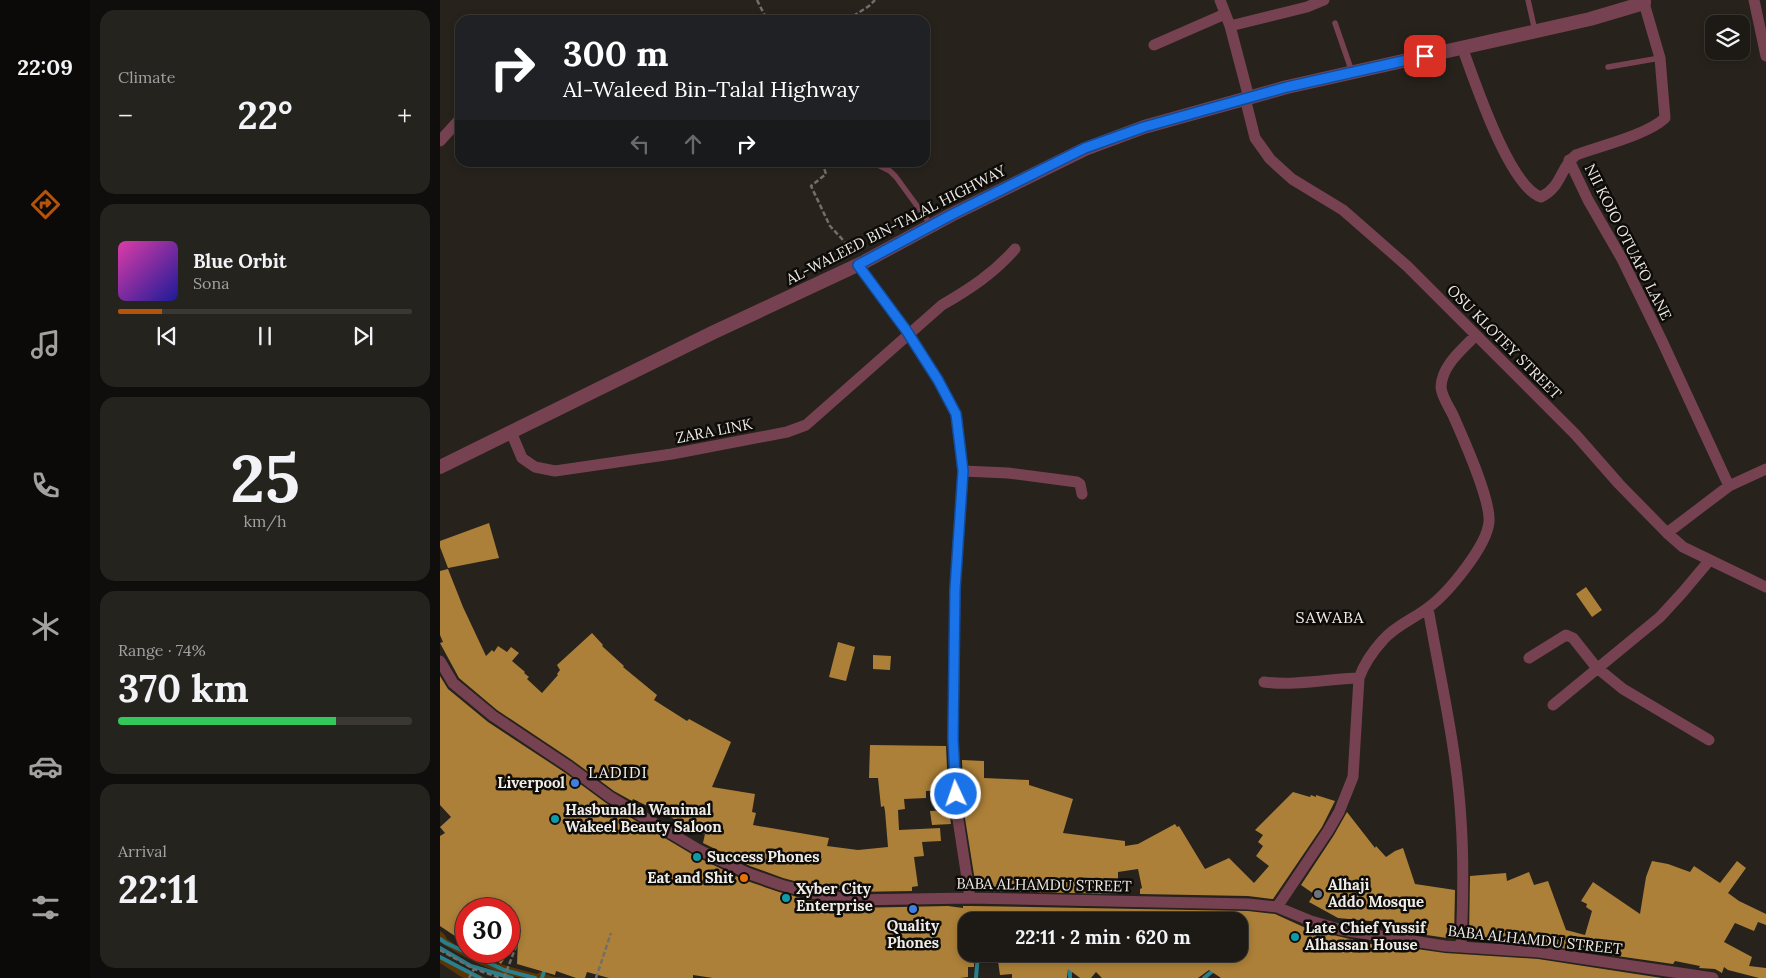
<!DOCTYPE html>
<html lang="en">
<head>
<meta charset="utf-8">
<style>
  :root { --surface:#1d1a15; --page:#25231e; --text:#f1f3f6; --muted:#a0a1a0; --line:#3b3834; --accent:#b45309 }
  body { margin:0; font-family:Lora,serif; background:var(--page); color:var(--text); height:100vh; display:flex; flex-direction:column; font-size:19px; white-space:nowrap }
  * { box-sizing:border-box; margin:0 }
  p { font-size:16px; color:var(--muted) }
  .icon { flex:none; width:28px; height:28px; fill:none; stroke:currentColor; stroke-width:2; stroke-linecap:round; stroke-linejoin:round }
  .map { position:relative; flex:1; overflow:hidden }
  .side { display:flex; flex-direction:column; gap:10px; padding:10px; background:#100e0c; width:350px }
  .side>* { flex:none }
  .top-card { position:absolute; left:15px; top:15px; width:475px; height:152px; border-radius:15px; box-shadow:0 2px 8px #0003,0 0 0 1px var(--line); background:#202124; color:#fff; overflow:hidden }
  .tools { position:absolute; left:1265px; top:15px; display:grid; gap:10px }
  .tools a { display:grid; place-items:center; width:45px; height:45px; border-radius:10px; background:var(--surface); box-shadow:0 2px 8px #0003,0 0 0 1px var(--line); font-size:25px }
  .speed { position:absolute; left:15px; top:898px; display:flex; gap:10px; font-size:25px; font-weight:700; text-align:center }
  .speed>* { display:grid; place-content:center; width:65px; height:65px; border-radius:50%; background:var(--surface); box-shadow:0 2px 8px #0003,0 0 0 1px var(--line); line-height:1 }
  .speed .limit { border:8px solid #d22; background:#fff; color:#111 }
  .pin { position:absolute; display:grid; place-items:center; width:42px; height:42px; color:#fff; margin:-21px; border-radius:10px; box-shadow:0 2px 8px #0006 }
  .me { position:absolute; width:55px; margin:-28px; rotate:357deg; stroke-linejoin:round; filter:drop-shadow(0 0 4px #0008) }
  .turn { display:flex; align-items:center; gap:18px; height:105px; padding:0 25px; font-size:22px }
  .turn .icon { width:65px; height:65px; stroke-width:2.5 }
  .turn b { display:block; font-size:35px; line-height:42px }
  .lanes { display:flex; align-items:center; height:48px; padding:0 25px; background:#0003; justify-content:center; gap:25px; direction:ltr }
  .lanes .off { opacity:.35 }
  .big { font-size:38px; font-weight:700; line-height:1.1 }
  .side .widget { flex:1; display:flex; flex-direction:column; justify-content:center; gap:8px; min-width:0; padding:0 18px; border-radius:15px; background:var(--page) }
  .side .dial { align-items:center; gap:0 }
  .dial b { font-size:65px; line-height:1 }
  .song { display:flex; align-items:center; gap:15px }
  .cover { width:60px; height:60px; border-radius:8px; background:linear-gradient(135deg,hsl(320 70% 55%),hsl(240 70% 35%)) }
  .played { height:5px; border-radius:2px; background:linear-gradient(90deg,var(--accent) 15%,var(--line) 15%) }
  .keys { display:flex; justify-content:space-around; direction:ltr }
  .heat { display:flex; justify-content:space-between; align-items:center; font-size:28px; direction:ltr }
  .charge { height:8px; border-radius:4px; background:linear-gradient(90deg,#34c759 74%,var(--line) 0) }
  .trip { position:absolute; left:518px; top:912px; width:290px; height:50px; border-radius:15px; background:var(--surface); box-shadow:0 2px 8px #0003,0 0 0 1px var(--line); font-weight:700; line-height:50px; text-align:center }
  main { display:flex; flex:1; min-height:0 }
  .dock { display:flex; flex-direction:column; width:90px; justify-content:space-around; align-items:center; background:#0c0a08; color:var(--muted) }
  .dock .icon { width:35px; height:35px }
  .dock .current { color:var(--accent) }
  .dock b { font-size:22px; color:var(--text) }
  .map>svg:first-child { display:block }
</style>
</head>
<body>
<main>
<nav class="dock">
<b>22:09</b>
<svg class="icon current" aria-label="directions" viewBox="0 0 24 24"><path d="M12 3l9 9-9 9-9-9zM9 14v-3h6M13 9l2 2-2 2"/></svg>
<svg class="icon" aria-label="music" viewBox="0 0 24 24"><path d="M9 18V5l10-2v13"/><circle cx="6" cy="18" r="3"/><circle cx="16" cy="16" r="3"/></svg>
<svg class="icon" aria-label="phone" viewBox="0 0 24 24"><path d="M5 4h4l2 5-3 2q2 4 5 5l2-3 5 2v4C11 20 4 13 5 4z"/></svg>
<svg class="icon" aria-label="climate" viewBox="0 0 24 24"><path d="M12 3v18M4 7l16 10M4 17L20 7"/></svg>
<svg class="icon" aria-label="car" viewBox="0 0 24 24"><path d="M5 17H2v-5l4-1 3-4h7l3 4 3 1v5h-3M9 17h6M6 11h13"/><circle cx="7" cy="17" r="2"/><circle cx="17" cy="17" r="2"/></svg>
<svg class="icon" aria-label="filters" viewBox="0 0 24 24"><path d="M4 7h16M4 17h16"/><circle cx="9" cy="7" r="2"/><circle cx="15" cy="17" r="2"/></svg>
</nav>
<section class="side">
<div class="widget"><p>Climate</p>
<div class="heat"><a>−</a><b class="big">22°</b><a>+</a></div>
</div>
<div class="widget">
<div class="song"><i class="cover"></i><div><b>Blue Orbit</b><p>Sona</p></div></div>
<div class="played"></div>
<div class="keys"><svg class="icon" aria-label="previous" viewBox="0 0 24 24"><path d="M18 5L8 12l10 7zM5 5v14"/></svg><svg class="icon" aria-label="pause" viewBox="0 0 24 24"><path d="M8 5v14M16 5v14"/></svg><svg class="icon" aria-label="next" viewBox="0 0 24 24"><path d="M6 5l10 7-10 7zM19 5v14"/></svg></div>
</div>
<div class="widget dial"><b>25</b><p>km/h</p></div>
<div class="widget"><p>Range · 74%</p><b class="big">370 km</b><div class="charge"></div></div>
<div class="widget"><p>Arrival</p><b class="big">22:11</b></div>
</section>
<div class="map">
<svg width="1326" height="978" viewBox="0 0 1326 978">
  <rect width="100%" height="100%" fill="#27221c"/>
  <path fill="#5a3603" d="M0,931L4,934L7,939L19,947L23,944L26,946V951H37L56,963L97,974L100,972L114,977L129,978C113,978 97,978 82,978C60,976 18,955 0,942Z
    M0,955L17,965L46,978H23L0,963Z"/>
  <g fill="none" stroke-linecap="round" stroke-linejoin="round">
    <path stroke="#28808e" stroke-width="4" d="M0,939L6,943L64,970L95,978
      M0,948L31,966L72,978
      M21,950L26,944
      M0,957L40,978
      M538,959L546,954
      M630,966V978
      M102,978L105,968
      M536,978L538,954
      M764,978L775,969"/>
  </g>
  <path fill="#ac8038" d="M49,523L59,558L8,568L0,547V541Z
    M8,569L23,607L46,656L52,650L54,652L58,646L67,652L71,647L79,653L72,661L85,672L84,673L89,677L87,679L102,693L118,675L117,674L120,670L117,665L152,633L163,645L162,646L184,666L183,667L217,695L214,700L247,721L249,719L291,742L272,787L315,794L312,812L316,813L313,825L389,838L387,846L418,850L448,847L445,811L444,806L441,807L438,778H429L430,745L506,746L508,790L486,791V798L464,799L465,809L458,810L459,830L500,828L501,841L482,842L484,856L474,857L478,886L472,887V891L413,892L373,886L343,878L310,866L263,843L265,834L193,799L192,801L174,791L132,760L57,710L19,678L0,643L3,642L0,635V571Z
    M1146,587L1162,610L1152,617L1136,594Z
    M398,642L415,647L406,681L389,677Z
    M433,655L451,656L450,670L433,669Z
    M0,676L8,689L48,722L124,772L166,803L255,856L304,880L339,892L369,900L412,908L508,906L523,908V906H530L808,911L835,914L868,929L939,946L941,944L1005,953L1098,959L1222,978H781L769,970L758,978H662L656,972L651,978H640L628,969L627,978H572V974L560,975L557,954H580L582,960L612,956L608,954H737L741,962L754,954H799V921H526V954H534V967H528V977L520,978H273L253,975V978H169L147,972L145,978H136L116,971L115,975L77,964L78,939L61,964L44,951H69V909H26V935L21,940L0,926V836L5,833L0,827L11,817L0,805Z
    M522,760L544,761V778L589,780V785L633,799L623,833L685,841V846L698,844L735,824L737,827L739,826L765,869L789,858L814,883L829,866L816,856L823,846L818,842L823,835L815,830L853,792L870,797L871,795L876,797V795L895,801L882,827L833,899L808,896L700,894V889L702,888L698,869L678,872V894L539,891L538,881H535L524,812Z
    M509,810L511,824L492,825L490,811Z
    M907,812L935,848L936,846L946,857L955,851L963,848L975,884L1015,890L1014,939L973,933L974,925L898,918L869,902L874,894L861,885L894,835Z
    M1212,861L1228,864L1250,872L1254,866L1280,883L1297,861L1306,868L1288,893L1299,901L1326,914V925L1318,922L1314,931L1295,923L1284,942L1312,957L1309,966L1326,968V978H1319L1288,970L1284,967L1282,973L1275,969L1259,968L1260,966L1235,961L1233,964L1100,945L1029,940L1030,876L1066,873L1067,881L1089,872L1094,885L1108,881L1126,930L1145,935L1152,911L1146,907L1147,904L1141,901L1153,882L1200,914L1206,877Z"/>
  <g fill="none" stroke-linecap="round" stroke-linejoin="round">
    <path stroke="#726e68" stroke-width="2.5" stroke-dasharray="5 2.5" stroke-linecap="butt" d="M317,0L327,20
      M407,20L429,6L435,0
      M382,162L386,174L371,186L390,226L404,241L411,254
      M0,950L34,969L61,978
      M29,978L34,969
      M64,978L78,941
      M156,978L171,933"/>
    <path stroke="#764251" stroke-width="5.5" d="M1088,0L1095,31
      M895,23L912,72
      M1168,67L1220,58
      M438,165L450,171L456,177L491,225"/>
    <path stroke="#764251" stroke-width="11" d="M780,0L790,26L809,98
      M1314,0L1326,56
      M790,26L867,7L884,0
      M714,45L785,14
      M1022,47C1034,79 1069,187 1101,197C1122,187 1120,167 1136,155C1160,146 1207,135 1225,118L1220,58L1204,3
      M805,98L815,138L830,159L852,179L903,210L967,266L1136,435L1179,484L1227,533L1243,547L1326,587
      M0,141L20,119
      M1129,160L1148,200L1182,259L1222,341L1289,486
      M418,265L466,330L498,380L516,414L523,471L515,589L513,739L517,813L530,898
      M71,432L82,458L95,467L115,471L232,454L347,432L366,425L502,305C530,289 554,273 575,249
      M523,471L568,473L637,482L640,484L642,494
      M1227,533L1289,486L1326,469
      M988,608C1000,678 1017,749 1021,820C1024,862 1023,904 1021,946
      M1089,658L1126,635L1133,638L1156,667L1183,689L1269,740
      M0,661L13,683L53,716L128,766L170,797L259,850L307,873L341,885L371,893L412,900L530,898L808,904L837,907L871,921L902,930L1005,946L1099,952L1273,978
      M824,682C856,686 887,679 919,678
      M1113,705L1220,617L1242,593L1269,561
      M837,907L888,831L899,812L913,777L919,678C924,664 933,651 943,640C956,625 974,619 989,607C1008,593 1047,546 1049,522C1051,499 1023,438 1013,415C1009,407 1001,395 1001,387C1002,365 1022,350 1036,335"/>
    <path stroke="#764251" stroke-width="14" d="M0,467L272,333L424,262L511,215L645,149L704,127L847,87L1150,19L1204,3V0"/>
  </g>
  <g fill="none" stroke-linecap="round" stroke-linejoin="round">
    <defs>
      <path id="route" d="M516,794L513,739L515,589L523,471L516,414L498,380L466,330L418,265L511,215L645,148L704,127L847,87L985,56"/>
    </defs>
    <use href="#route" stroke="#114b97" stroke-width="12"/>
    <use href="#route" stroke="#1a73e8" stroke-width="9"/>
  </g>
  <g fill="#3f7fe0" stroke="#0e0c09" stroke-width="2">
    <circle cx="135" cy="783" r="5"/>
    <circle cx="473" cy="909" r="5"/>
  </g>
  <g fill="#0f9aa8" stroke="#0e0c09" stroke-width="2">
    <circle cx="115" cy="819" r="5"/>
    <circle cx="257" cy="857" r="5"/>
    <circle cx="346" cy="898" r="5"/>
    <circle cx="855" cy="937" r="5"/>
  </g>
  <circle fill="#e8710a" stroke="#0e0c09" stroke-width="2" cx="304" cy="878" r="5"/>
  <circle fill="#6b7280" stroke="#0e0c09" stroke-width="2" cx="878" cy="894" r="5"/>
  <g text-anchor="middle" stroke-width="5" stroke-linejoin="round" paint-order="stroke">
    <g font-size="15" fill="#f0ece8" stroke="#0e0c09">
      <text transform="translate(456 225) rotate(-27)" y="5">AL-WALEED BIN-TALAL HIGHWAY</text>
      <text transform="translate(1188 242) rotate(63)" y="5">NII KOJO OTUAFO LANE</text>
      <text transform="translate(1064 342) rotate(45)" y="5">OSU KLOTEY STREET</text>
      <text transform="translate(274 431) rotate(-11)" y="5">ZARA LINK</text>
      <text transform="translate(604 885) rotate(1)" y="5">BABA ALHAMDU STREET</text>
      <text transform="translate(1095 940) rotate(6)" y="5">BABA ALHAMDU STREET</text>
    </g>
    <g font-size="15" font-weight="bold" fill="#f0ece8" stroke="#0e0c09" text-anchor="start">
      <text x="125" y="788" text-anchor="end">Liverpool</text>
      <text x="125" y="815">Hasbunalla Wanimal<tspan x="125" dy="17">Wakeel Beauty Saloon</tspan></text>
      <text x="267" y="862">Success Phones</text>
      <text x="294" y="883" text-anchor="end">Eat and Shit</text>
      <text x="888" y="890">Alhaji<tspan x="888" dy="17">Addo Mosque</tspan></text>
      <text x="356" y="894">Xyber City<tspan x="356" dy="17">Enterprise</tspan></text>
      <text x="473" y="931" text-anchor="middle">Quality<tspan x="473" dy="17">Phones</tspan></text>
      <text x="865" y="933">Late Chief Yussif<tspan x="865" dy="17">Alhassan House</tspan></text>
    </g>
    <g font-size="16" letter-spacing="1" fill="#f0ece8" stroke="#0e0c09">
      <text x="890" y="623">SAWABA</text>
      <text x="178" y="778">LADIDI</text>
    </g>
  </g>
</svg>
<div class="tools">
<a><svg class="icon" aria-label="layers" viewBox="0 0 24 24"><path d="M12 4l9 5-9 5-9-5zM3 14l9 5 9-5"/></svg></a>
</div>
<div class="speed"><div class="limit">30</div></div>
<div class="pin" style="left:985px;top:56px;background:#d93025"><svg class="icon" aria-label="arrive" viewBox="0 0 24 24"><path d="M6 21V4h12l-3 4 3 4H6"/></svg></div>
<svg class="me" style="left:516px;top:794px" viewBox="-20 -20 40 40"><circle r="17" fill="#1a73e8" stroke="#fff" stroke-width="3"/><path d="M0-11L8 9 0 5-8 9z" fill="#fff"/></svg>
<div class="trip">22:11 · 2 min · 620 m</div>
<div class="top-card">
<div class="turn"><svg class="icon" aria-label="right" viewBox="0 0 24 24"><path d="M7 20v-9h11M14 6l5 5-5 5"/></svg><div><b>300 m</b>Al-Waleed Bin-Talal Highway</div></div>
<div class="lanes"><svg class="icon off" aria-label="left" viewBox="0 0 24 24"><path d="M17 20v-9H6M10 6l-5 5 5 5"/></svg><svg class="icon off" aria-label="ahead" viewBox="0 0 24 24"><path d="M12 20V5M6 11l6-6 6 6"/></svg><svg class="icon" aria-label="right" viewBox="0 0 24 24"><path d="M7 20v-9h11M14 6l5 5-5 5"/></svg></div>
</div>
</div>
</main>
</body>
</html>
